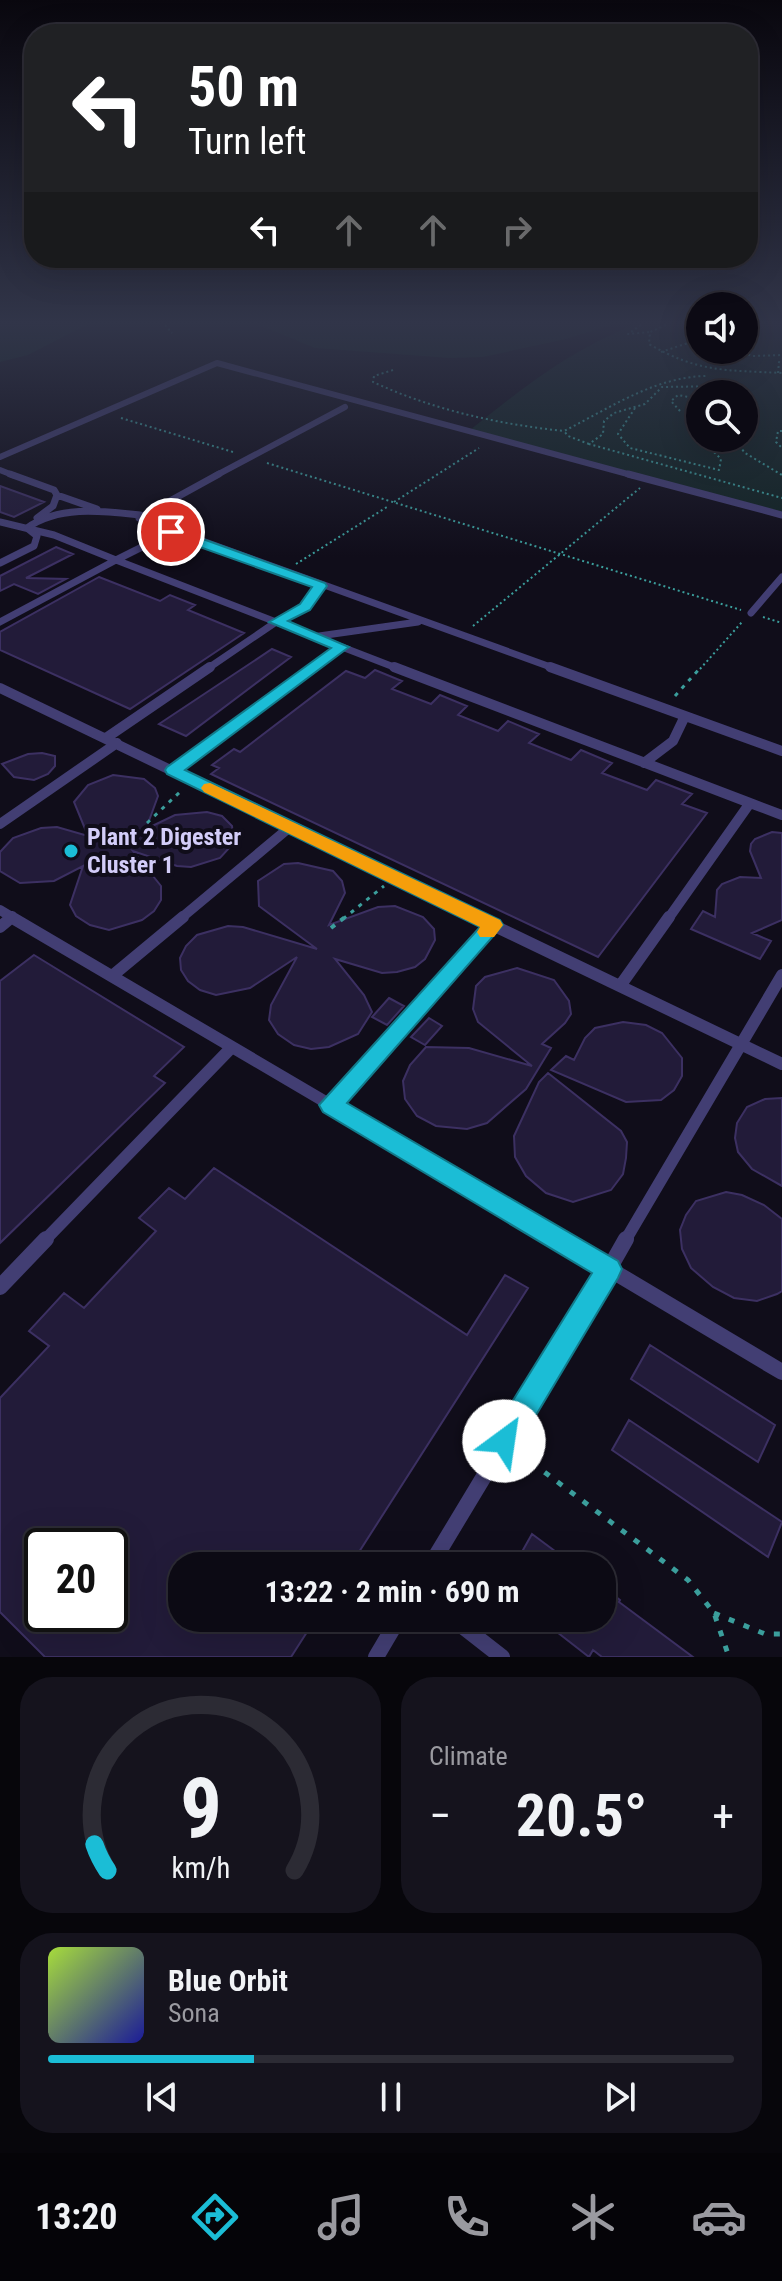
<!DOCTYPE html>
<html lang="en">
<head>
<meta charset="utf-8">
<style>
  :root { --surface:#0c0a14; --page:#15131d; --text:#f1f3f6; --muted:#9a9aa0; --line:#2c2b34; --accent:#1bbdd6 }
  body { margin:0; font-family:"Roboto Condensed",sans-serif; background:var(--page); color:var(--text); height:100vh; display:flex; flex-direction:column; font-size:30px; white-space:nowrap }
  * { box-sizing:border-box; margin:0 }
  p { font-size:26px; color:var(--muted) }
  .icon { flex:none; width:44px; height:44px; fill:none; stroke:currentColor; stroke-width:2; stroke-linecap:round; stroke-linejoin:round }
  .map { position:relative; height:1657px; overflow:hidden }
  .panel { display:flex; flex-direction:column; gap:20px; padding:20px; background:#07060b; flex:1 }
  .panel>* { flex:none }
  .banner { position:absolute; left:24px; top:24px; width:734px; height:244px; border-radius:32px; box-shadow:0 8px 32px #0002,0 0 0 2px var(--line); background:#202124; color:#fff; overflow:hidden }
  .fabs { position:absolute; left:686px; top:292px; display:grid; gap:16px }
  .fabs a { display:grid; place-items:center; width:72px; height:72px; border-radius:50%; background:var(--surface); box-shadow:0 8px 32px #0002,0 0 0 2px var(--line); font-size:40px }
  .speed { position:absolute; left:24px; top:1528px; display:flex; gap:16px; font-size:40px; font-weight:700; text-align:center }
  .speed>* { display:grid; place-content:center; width:104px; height:104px; border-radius:50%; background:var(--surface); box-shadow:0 8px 32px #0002,0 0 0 2px var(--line); line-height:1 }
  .speed .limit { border:4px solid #111; border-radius:12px; background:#fff; color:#111 }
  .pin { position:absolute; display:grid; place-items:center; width:68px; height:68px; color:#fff; margin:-34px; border:4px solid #fff; border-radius:50%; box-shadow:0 2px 8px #0007 }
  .me { position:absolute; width:88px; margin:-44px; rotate:31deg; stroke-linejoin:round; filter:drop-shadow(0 0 6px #0008) }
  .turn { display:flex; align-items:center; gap:28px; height:168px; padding:0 32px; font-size:36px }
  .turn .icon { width:104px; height:104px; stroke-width:2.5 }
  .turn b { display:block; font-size:56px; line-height:68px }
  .lanes { display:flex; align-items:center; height:76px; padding:0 32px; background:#0003; justify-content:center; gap:40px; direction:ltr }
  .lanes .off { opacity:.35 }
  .big { font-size:60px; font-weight:700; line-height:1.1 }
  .panel .card { flex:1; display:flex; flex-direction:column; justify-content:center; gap:12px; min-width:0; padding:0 28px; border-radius:32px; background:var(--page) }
  .panel .dial { align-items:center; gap:0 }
  .dial svg { height:208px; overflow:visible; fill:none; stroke:var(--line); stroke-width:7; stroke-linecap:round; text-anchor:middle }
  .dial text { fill:var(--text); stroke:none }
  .song { display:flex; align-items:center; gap:24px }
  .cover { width:96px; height:96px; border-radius:12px; background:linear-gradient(135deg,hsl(80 70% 55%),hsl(240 70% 35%)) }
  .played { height:8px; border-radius:4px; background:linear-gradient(90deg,var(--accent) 30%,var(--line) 30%) }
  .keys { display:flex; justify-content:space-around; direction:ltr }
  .heat { display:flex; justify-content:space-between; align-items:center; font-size:44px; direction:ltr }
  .panel .tiles { flex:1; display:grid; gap:20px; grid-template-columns:1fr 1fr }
  .card:last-child { grid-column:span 2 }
  .trip { position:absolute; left:168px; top:1552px; width:448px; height:80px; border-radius:32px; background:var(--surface); box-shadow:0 8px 32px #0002,0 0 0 2px var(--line); font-weight:700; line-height:80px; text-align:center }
  .tabs { display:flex; height:128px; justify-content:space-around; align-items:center; background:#050408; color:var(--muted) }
  .tabs .icon { width:56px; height:56px }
  .tabs .active { color:var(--accent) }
  .tabs b { font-size:36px; color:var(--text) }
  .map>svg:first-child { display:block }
</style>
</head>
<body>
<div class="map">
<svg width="782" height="1657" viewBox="0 0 782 1657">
  <rect width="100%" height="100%" fill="#100d1a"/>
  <path fill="#112323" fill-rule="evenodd" d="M0,325H86L28,355L0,362Z
    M259,325H611L566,339L483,357L449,358L315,348Z
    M633,325H700V350H744V325H782V513L470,430C522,388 571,350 633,325ZM700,394H744V438H700Z"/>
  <path fill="#221b39" stroke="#3c3062" stroke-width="2" fill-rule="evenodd" d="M0,486L44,502L14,517L0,512Z
    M56,547L73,554L26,578L66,579L38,594L14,584L0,591V576Z
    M99,577L160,601L170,595L195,605L188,610L244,633L130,709L0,650V632Z
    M272,649L291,657L186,736L159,724Z
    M375,670L402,681L392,689L431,704L440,695L467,706L458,715L498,731L508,721L539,734L529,743L571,760L581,750L612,763L602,773L647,790L656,780L692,794L682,804L707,813L598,957L211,774L219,768L212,765L234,749L240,752L346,671L365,678Z
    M42,753L55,756V766L48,774L34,780L14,777L2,764L28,754Z
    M113,775L144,779L155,788L158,796L146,829L175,815L207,812L222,816L232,826L233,835L230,847L220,858L191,867L177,866L133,851L161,886V900L154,911L142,920L109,930L90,925L76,916L70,905L83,866L54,881L20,883L0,871V852L13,838L41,828L57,827L88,836L74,802L88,785Z
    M772,832L782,833V920L752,933L771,941L760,959L691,929L703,911L715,917L717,890L722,884L740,877L761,878L750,851L751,844L755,839Z
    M298,863L333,871L342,881L345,893L329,925L378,907L395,906L423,917L434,929L435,940L425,959L415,967L397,972L382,973L335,959L364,995L372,1012L358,1034L329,1047L311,1049L294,1045L278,1034L269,1020L271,1005L297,957L250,988L216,995L200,990L188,981L181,970L180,958L186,946L197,935L228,926L243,927L317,949L259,906L258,881L284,864Z
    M34,955L184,1047L154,1076L165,1083L0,1243V981Z
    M517,968L554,980L569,1001L571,1014L565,1023L542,1044L551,1048L526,1089L487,1123L467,1129L436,1126L417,1116L405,1099L403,1081L410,1065L426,1047L469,1048L532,1066L478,1022L473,1009L476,986L485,977Z
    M389,998L404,1006L387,1025L372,1017Z
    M429,1018L442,1026L425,1045L411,1037Z
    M623,1022L646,1025L662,1033L682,1058V1076L674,1090L661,1100L626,1102L551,1070L566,1056L574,1060L585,1038L595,1028Z
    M548,1073L621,1131L627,1142L626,1158L623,1174L611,1190L573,1202L546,1193L526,1176L515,1157L514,1136L539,1082Z
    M782,1098V1186L752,1169L738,1152L735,1138L737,1123L747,1107L765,1099Z
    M214,1168L467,1335L505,1275L528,1288L350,1566H182V1618H316L291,1657H45L0,1612V1398L49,1346L29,1331L64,1293L84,1308L156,1231L139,1218L169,1188L185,1199ZM42,1546H110V1614H42Z
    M726,1192L742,1195L764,1205L782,1219V1291L777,1294L757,1301L734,1298L713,1287L691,1268L682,1249L680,1230L686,1215L696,1201Z
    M650,1345L775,1425L758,1462L631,1379Z
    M629,1420L782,1522L768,1557L612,1450Z
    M532,1534L575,1566H514Z
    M602,1586L620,1600L619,1602L693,1657H602L593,1650L589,1657L539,1618H602Z"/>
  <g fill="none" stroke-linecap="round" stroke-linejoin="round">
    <path stroke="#3b9e9c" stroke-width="2" stroke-dasharray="2 3" stroke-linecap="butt" d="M165,325L172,333
      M641,325L628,334L650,332
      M666,325L650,332L649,344C699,373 727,370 782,373
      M734,350L753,356L782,355
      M661,352L688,343L700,344
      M393,370L374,376L373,382C434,410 497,424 564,431
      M778,373L779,362L782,363
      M740,394L743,391L728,386L662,387L645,404L614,413L604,421L603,434L589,444L782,498
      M635,408L618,434L630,448L719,470L721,459L698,436L700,416
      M680,411L671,401L678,395L699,399L700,408
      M121,418L233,452
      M782,431H778L776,442L782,448
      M733,438L745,453L782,475
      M589,444L568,436L564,431C610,408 656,376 708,376
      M267,463L741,610
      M394,502L479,448
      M296,564L387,507
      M763,617L782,623
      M473,626L640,488
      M700,669L742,622"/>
    <path stroke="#3b9e9c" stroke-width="3" stroke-dasharray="4 6" stroke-linecap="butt" d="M675,696L701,667
      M147,823L182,790
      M343,919L384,886"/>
    <path stroke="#3b9e9c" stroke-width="4" stroke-dasharray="5 7" stroke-linecap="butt" d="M331,928L345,917"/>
    <path stroke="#3b9e9c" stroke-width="5" stroke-dasharray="6 10" stroke-linecap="butt" d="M519,1453L688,1580L714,1613L729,1657
      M714,1613L765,1634H782"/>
    <path stroke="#423e73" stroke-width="6" d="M0,457L217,363L635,476
      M0,470L15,476
      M215,476L345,407"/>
    <path stroke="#423e73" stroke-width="7" d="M10,474L54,490L57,495L53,506L37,518
      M219,474L139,518L556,669
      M628,474L782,515
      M57,495L97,509
      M0,522L54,535L116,560L148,544L179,538
      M0,563L34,546L37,536L27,528C59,505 103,511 140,515
      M751,613L782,577
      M0,622L116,560L276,622L305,607L320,586
      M319,636L418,622
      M207,669L276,622L342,647
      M312,669L342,647L399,669"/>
    <path stroke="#423e73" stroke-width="10" d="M394,667L750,803
      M550,667L782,751
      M0,688L480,919
      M106,738L210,667
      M644,763L673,741L685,716
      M173,770L315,667
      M0,824L117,743
      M0,910L15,919
      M180,919L290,827
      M668,919L750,803L782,815"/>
    <path stroke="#423e73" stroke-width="12" d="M11,917L562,1241
      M476,917L782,1064
      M0,927L12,917
      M112,976L183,917
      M620,986L669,917
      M331,1105L493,925
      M44,1241L232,1047
      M625,1241L782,975"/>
    <path stroke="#423e73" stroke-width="16" d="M626,1239L609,1269L782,1372
      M0,1287L46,1239
      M430,1566L609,1269L559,1239
      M452,1618L502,1657
      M376,1657L399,1618"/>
  </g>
  <linearGradient id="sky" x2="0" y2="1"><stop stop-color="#09070e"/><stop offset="0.58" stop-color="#313549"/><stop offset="1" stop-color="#313549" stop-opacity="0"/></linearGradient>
  <rect width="782" height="557" fill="url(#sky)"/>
  <path fill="#1bbdd6" stroke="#127b8b" stroke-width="2" d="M166,529H175L325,583L327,586L310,610L288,621L349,647L185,770L500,920L503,925L347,1103L618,1261L622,1269L618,1278L514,1452L504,1456L494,1452L489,1441L494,1431L592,1273L323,1112L319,1105L480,927L167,774L165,770L167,767L331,648L269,622L300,604L312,587L166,535Z"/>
  <path fill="#f59e0b" d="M210,783L500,920L503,925L494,937H480L477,932L480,927L204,792L201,788L204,784Z"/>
  <circle fill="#1bbdd6" stroke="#100d1a" stroke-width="3" cx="71" cy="851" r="8"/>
  <g text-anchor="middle" stroke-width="8" stroke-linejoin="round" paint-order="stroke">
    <g font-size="24" font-weight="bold" fill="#d3cdf9" stroke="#100d1a" text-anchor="start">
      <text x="87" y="845">Plant 2 Digester<tspan x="87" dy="28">Cluster 1</tspan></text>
    </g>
  </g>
</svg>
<div class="fabs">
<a><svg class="icon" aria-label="sound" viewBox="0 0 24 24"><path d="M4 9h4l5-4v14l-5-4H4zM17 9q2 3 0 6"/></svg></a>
<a><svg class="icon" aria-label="search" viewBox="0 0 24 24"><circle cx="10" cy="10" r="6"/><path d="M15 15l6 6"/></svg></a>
</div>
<div class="speed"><div class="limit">20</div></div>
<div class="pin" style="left:171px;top:532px;background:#d93025"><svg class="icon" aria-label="arrive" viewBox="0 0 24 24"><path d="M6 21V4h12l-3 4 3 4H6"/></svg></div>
<svg class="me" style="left:504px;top:1441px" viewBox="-20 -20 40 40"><circle r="19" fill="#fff"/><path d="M0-13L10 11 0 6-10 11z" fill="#1bbdd6"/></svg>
<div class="trip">13:22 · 2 min · 690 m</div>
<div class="banner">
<div class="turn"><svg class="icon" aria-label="left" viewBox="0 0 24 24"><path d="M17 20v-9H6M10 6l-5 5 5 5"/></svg><div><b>50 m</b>Turn left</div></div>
<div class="lanes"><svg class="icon" aria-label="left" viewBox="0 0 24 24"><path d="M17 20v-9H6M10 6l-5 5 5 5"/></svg><svg class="icon off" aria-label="ahead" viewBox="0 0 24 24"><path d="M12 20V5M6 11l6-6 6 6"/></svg><svg class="icon off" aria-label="ahead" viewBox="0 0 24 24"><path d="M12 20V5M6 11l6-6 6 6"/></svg><svg class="icon off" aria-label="right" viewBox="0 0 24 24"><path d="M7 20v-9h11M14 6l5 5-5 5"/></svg></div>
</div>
</div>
<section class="panel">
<div class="tiles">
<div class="card dial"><svg viewBox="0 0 100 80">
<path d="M14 69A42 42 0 1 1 86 69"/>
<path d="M14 69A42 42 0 0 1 9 59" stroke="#1bbdd6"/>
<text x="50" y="56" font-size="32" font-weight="700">9</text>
<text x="50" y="72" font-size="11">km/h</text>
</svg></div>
<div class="card"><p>Climate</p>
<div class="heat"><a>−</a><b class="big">20.5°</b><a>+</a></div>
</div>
<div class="card">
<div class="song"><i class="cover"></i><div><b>Blue Orbit</b><p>Sona</p></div></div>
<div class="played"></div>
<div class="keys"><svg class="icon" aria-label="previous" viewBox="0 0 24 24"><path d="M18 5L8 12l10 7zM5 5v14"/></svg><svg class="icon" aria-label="pause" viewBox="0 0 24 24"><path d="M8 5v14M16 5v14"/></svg><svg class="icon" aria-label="next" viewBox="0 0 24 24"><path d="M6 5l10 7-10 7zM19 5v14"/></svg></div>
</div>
</div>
</section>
<nav class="tabs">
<b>13:20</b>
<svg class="icon active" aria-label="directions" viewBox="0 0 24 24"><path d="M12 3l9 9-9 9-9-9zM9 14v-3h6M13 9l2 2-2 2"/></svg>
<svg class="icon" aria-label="music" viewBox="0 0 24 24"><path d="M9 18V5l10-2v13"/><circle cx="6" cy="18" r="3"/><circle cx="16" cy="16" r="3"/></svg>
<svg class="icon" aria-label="phone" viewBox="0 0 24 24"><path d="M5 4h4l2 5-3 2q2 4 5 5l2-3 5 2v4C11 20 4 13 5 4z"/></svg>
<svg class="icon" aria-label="climate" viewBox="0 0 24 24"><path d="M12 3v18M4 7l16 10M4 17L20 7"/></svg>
<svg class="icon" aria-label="car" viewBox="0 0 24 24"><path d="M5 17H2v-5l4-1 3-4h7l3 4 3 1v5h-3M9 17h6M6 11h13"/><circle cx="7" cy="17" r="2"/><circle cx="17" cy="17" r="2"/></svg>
</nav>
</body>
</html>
